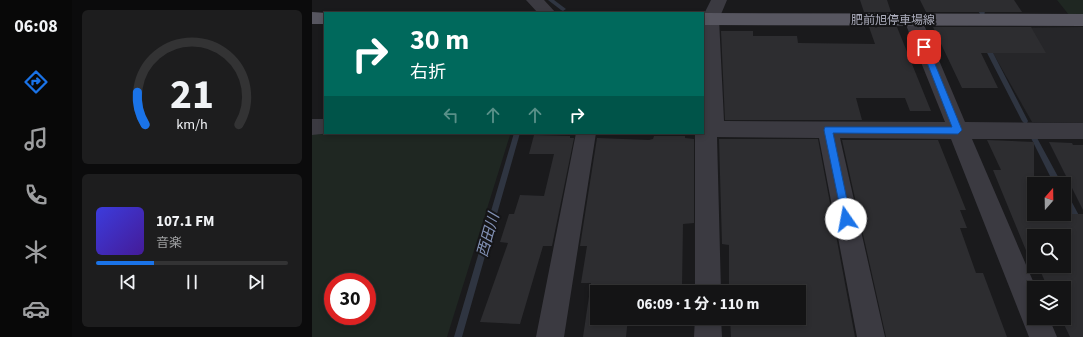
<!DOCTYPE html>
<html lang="ja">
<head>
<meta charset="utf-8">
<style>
  :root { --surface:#141415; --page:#1d1d1e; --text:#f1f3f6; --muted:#9d9ea0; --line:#333334; --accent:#1a73e8 }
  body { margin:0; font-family:"Source Sans 3","Noto Sans JP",sans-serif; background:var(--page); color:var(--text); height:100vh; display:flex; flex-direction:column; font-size:15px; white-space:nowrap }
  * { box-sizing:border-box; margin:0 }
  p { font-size:13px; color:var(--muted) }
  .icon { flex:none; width:22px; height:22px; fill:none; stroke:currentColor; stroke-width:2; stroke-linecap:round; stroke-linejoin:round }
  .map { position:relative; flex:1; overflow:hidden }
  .sheet { display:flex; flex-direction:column; gap:10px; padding:10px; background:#0b0b0c; width:240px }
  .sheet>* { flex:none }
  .top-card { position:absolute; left:12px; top:12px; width:380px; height:122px; border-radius:0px; box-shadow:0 2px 6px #0003,0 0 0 1px var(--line); background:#00695c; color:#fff; overflow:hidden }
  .needle { width:26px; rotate:20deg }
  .buttons { position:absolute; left:715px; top:177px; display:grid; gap:8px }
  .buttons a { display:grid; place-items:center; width:44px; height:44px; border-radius:0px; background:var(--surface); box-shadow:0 2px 6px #0003,0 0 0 1px var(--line); font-size:20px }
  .speed { position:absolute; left:12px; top:273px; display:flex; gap:8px; font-size:20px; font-weight:700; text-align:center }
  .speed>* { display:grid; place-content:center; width:52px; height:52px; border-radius:50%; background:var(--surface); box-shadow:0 2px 6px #0003,0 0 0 1px var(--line); line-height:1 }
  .speed .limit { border:6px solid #d22; background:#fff; color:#111 }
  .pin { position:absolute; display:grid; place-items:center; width:34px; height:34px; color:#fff; margin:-17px; border-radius:8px; box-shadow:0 2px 6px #0006 }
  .me { position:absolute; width:44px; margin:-22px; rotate:348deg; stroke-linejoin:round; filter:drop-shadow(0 0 3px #0008) }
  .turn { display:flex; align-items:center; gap:14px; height:84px; padding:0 20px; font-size:18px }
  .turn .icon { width:52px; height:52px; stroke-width:2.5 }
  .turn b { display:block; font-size:28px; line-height:34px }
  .lanes { display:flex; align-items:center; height:38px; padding:0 20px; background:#0003; justify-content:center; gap:20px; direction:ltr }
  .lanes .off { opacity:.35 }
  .sheet .card { flex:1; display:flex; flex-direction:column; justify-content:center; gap:6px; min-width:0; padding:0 14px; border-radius:6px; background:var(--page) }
  .sheet .dial { align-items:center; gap:0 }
  .dial svg { height:104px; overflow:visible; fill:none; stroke:var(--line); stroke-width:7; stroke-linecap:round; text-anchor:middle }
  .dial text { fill:var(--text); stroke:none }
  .song { display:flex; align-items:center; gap:12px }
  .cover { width:48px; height:48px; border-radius:6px; background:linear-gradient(135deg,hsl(240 70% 55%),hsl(260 70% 35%)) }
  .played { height:4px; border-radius:2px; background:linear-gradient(90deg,var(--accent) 30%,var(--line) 30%) }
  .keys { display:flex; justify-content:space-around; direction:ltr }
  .trip { position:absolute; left:278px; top:285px; width:216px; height:40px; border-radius:0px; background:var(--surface); box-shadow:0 2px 6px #0003,0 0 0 1px var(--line); font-weight:700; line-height:40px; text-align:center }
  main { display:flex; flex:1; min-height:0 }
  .menu { display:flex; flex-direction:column; width:72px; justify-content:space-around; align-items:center; background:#080808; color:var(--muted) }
  .menu .icon { width:28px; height:28px }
  .menu .active { color:var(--accent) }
  .menu b { font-size:18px; color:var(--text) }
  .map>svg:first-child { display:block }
</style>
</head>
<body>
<main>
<nav class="menu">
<b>06:08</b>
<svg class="icon active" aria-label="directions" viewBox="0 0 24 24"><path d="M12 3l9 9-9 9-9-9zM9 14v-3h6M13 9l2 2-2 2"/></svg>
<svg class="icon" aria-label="music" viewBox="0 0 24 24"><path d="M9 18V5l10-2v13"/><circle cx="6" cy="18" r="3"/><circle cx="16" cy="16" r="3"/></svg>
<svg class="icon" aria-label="phone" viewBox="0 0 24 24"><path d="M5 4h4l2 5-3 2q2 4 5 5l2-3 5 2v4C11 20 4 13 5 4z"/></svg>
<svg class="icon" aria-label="climate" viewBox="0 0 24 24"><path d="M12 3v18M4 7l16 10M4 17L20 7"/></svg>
<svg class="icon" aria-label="car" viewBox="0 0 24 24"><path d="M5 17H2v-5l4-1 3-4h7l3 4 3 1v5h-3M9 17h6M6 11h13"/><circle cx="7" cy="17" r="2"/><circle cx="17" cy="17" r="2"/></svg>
</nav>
<section class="sheet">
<div class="card dial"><svg viewBox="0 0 100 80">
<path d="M14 69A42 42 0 1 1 86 69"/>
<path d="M14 69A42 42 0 0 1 8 44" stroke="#1a73e8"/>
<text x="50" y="56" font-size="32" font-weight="700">21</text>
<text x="50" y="72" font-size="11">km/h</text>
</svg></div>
<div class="card">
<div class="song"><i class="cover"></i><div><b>107.1 FM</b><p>音楽</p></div></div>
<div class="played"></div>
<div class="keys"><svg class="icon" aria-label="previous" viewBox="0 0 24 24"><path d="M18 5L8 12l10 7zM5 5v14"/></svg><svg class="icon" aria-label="pause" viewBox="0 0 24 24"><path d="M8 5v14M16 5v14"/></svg><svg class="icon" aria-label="next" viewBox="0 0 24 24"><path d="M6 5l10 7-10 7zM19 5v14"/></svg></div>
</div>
</section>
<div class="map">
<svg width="771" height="337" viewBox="0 0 771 337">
  <rect width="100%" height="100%" fill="#1a1a1c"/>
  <path fill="#262629" d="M771,27V123L720,122L673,39L680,28Z"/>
  <path fill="#1f2722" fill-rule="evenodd" d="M745,0H771V15H757Z
    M0,134L198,135L135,337H0ZM21,282H55V316H21Z"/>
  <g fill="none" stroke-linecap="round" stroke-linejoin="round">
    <path fill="#2f3541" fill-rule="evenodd" d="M236,0H242L254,9L251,11L249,10Z
      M659,0H665L673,13L672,14H668Z
      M674,43L677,45L716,121L715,123L713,124L710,121L671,45Z
      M202,133H208L150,337H142Z
      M722,135L724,136L750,184H742L719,138Z
      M752,192L755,193L771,223V235L768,233L752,202Z"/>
  </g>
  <path fill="#2d2d30" d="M548,0H575L579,12H552Z
    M608,0H702L710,12H614Z
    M557,27H585L619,111H598L593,98H544L550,120H413L409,31H441V36H485L486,43L563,44Z
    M621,27H719L734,53H669L686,88H650Z
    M222,135L258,136V138H262L240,246H231L208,324L168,322L196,243L188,242L197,214H202L208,195L232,196L242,154H217Z
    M342,136H373V138L382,139V223L371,224L370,287H319L318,292H285V318H316L314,337H271L279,283H269L275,246H268L285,138L337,140L341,139Z
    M407,139H506L543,337H419L418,318H487V292H417V245L410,244Z
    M530,140H626L654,210H648L655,228H648L664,273H671L695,337H574Z
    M675,140L722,142V214H771V337H758L749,318H752V288H736L726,266H752V236H722V264L720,265L681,170H689Z
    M737,142L760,143L761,145H771V210Z"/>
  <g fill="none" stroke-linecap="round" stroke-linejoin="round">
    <path fill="#3b3a41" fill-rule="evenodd" d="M214,0H232L244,13H226Z
      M399,0H415L407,19L412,121L633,122L592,20L595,16L601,14L607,16L610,20L653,122L771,123V139H660L724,288H722V318H737L745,337H717L639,139L528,138L573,337H545L507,138L405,137L409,292H383V133H391V16Z
      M0,119H13V133H19L0,135Z
      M264,133H284L252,337H224Z
      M383,318H409L410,337H382Z"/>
    <path fill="#575660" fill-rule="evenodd" d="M0,12L15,13H13V24H0Z
      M391,13L771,14V26L391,25Z"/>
  </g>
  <path fill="#1a73e8" stroke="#114b97" d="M610,45H612L616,47L650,130L646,134L521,133L539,219L538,222H531L512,130L513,127H640L609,47Z"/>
  <g text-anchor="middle" stroke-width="4" stroke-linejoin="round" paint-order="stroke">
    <g font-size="12" fill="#acadbc" stroke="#151517">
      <text x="581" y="24">肥前旭停車場線</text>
    </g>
    <g font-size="15" font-style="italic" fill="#8392b6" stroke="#151517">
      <text transform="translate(176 235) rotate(-74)" y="5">西田川</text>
    </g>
  </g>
</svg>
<div class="buttons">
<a><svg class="needle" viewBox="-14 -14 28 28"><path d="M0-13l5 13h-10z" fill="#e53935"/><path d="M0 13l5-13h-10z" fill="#9d9ea0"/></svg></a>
<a><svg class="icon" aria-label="search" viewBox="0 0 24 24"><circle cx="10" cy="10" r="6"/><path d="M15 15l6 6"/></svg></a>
<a><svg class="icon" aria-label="layers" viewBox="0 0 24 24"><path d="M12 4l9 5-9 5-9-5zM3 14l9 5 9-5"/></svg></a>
</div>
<div class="speed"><div class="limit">30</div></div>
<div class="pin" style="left:612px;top:47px;background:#d93025"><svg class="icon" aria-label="arrive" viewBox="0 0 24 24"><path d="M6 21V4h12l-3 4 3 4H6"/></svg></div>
<svg class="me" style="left:534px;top:219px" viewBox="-20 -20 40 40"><circle r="19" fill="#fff"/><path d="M0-13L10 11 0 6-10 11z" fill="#1a73e8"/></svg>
<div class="trip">06:09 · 1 分 · 110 m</div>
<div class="top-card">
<div class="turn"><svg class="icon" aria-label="right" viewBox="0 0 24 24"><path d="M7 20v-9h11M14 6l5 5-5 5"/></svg><div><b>30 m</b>右折</div></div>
<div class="lanes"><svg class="icon off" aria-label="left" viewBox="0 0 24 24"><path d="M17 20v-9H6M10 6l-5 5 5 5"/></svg><svg class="icon off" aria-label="ahead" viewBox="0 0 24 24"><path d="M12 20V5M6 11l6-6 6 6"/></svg><svg class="icon off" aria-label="ahead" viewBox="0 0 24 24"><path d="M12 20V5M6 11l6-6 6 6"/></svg><svg class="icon" aria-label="right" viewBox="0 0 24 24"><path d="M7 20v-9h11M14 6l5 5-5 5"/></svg></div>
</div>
</div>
</main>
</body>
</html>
